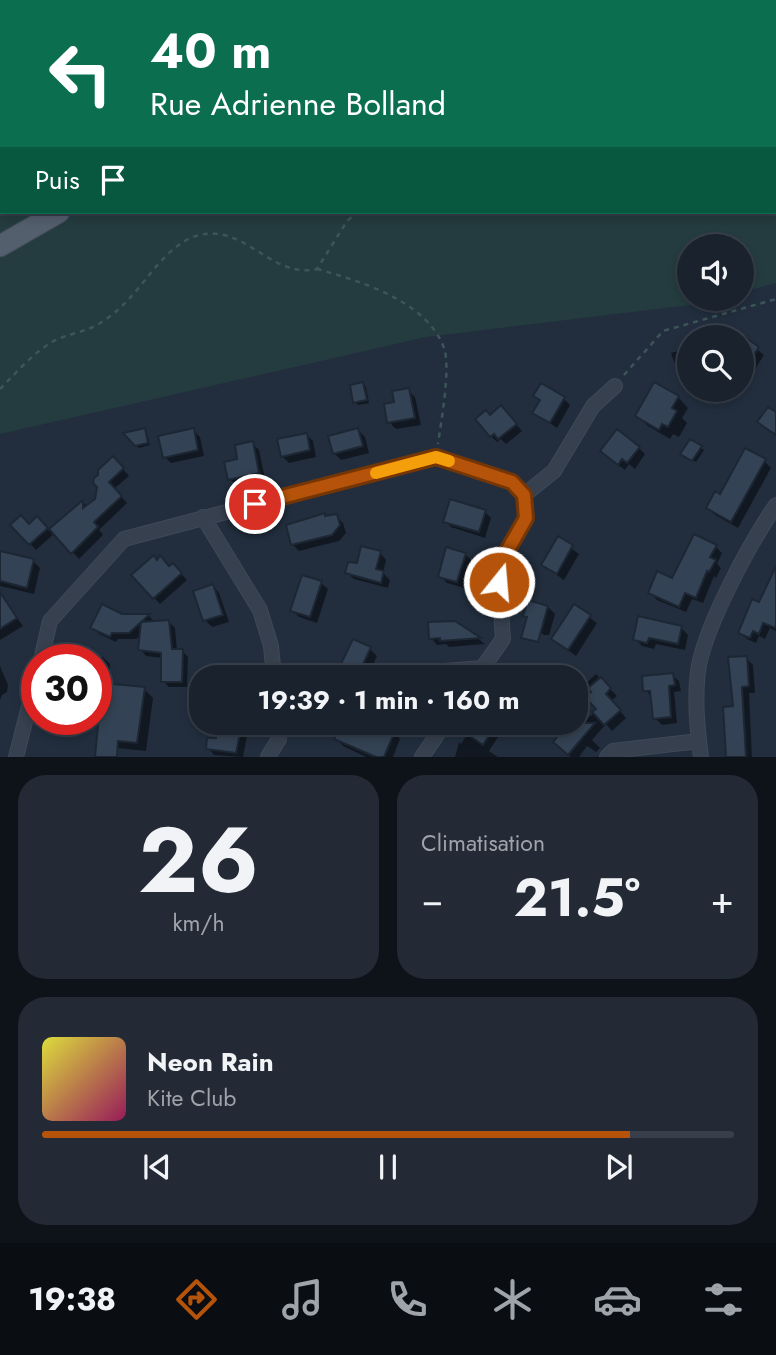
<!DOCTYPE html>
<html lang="fr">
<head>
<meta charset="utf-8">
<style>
  :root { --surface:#1a222e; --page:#232a36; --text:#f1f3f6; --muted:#9fa4aa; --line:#383f4a; --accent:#b45309 }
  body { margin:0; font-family:Jost,sans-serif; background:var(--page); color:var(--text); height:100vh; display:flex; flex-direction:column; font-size:26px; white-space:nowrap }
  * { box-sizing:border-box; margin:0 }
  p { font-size:23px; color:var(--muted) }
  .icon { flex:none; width:38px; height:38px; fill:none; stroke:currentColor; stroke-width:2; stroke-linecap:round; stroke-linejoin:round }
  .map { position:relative; height:757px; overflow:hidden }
  .side { display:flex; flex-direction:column; gap:18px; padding:18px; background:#0e1319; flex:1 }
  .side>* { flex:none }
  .guide { position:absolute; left:0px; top:0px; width:777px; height:214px; box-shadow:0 4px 10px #0003,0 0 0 2px var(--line); background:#0b6e4f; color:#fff; overflow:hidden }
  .tools { position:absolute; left:677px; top:234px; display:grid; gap:14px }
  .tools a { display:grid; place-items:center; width:77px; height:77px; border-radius:50%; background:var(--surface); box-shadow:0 4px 10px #0003,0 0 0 2px var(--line); font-size:35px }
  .speed { position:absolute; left:21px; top:644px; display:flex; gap:14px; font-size:35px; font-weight:700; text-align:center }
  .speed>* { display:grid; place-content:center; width:91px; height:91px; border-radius:50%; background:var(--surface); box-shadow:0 4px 10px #0003,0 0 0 2px var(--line); line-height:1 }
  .speed .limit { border:10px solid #d22; background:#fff; color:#111 }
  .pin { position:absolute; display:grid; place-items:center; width:60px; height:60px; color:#fff; margin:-30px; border:4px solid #fff; border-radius:50%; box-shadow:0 2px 7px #0007 }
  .me { position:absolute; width:77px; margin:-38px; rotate:17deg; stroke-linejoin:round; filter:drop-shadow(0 0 5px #0008) }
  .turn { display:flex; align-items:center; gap:24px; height:147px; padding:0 35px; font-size:32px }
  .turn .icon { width:91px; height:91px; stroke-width:2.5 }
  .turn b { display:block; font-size:49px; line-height:60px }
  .then { display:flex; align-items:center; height:66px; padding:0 35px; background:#0003; gap:14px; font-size:26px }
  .big { font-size:52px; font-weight:700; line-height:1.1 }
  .side .tile { flex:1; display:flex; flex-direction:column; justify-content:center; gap:10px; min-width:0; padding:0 24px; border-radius:28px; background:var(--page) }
  .side .dial { align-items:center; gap:0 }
  .dial b { font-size:91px; line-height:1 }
  .song { display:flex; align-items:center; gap:21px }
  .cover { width:84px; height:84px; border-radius:10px; background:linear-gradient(135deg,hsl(60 70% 55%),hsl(330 70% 35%)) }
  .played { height:7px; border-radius:4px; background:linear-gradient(90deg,var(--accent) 85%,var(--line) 85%) }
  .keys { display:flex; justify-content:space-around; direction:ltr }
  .heat { display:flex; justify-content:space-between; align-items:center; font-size:38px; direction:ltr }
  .side .tiles { flex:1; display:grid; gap:18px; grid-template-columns:1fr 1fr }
  .tile:last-child { grid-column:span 2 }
  .trip { position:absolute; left:189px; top:665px; width:399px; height:70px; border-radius:28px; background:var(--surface); box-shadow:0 4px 10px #0003,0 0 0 2px var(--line); font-weight:700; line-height:70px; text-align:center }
  .tab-bar { display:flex; height:112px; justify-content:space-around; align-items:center; background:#0a0e12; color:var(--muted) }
  .tab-bar .icon { width:49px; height:49px }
  .tab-bar .selected { color:var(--accent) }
  .tab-bar b { font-size:32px; color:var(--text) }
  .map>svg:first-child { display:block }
</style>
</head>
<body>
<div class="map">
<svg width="776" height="757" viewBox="0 0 776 757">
  <rect width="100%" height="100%" fill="#222e3e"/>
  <path fill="#243c3f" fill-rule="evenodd" d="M0,0H776V283L742,292V247H690V299H713L690,305L426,337L0,434ZM2,2H775V212H2Z"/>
  <path fill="#0007" d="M742,338L764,355L749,378L742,373Z
    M682,350L689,365L677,369L671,353Z
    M363,384L366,387L369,403L358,405L355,402Z
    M408,390L415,397L421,425L396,429L389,422Z
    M535,396L564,399L570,405L557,428L535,413L541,402Z
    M678,397L688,408L682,418L687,423L679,437L673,434L670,439L648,426L637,415Z
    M507,413L522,431L506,444L501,439L497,442L491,436L490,417Z
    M144,430L147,433L150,445L139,448L126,434Z
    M193,430L200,437L204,456L171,463L165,457Z
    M358,430L365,437L369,453L341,460L334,453Z
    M306,434L313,441L316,457L289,463L282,456Z
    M690,441L704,450L696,462L686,456Z
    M252,443L259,450L265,479L237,486L230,479Z
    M639,448L645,454L635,469L629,464L625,470L609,458Z
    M113,458L129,476L114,489L127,503L99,530L103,535L79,559L55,533L36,550L13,525L29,526L37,519L49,531L83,502L88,507L97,500Z
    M764,461L771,468L738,528L715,515L708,508Z
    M485,512L491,518L485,538L451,527L445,521Z
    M324,515L327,518L336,516L343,523L346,533L339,541L299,551L292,544Z
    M558,539L579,554L564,580L543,565Z
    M716,547L722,553L717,564L721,568L716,578L714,576L703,603L692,599L686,612L657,600L650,593L672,580Z
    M0,553L33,561L40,568L34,594L0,586Z
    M380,553L386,560L383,573L390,580L388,588L354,579L347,573Z
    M465,554L472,561L464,588L447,583L440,576Z
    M158,562L169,568L173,565L187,580L160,604L134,576Z
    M776,570V631L770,628L765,639L759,636L756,643L747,639L740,633L759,604Z
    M321,583L328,589L317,623L299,617L292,610Z
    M213,586L219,593L229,622L212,627L205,620Z
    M7,605L23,626L0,640V609Z
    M574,606L597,623L576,656L553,639Z
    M548,607L555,614L549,635H544L535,629Z
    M122,615L149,616L156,623L169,622L175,628L177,651H182L188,657L187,687H169L163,681V658L146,656L140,649L142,634L136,639H118L116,642L99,634L93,627Z
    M455,623L480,640L485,644L449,647L446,644L437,645L431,638Z
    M681,628L688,635L685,650L656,644L654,649L642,646L635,639Z
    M354,641L370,649L377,656L367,677H345L340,672Z
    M85,655L103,657L110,664L108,685L144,689L153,698L146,751L107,747L103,692L96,691V660H85Z
    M746,658L753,665L755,693H749L752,757H734V708Z
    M0,666L8,685L7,692L2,695L0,700Z
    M222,668H238L245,677H222Z
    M596,674L617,696L611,701L626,718L612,731L606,724L592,740L600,748L596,752L587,746L579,757H571L560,746L569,733L555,723H571L577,727L599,709L580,689Z
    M672,675L679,681L681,691L674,692L677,723L662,725L655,718L652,697L645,690Z
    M220,723L241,724L248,731L243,757L214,755L208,748L218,740Z
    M325,723H354L375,733L394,732L400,739L393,757H366L343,746L337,739L338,736L324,726Z
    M475,723H507L489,751L498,757H455L459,742L461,744Z"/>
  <path fill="#334254" stroke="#1d2734" stroke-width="2" d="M742,335L759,347L742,372Z
    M363,382L367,400L353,403L350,385Z
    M654,382L679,396L672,408L677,411L668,427L662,424L659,430L635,416Z
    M541,383L565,397L550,423L532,413L540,400L533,396Z
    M409,388L415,418L387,423L384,404L394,402L392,391Z
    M501,405L517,424L498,439L494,434L490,437L475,419L486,410L490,415Z
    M768,407L776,412V435L757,422Z
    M145,428L148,443L135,446L123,433Z
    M194,428L198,450L163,458L158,436Z
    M358,428L363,446L333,454L328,436Z
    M617,429L640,447L627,463L622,459L618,465L600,451Z
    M307,433L310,450L281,457L277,439Z
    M690,439L702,446L692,461L680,454Z
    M253,441L259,473L228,480L224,462L237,459L235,445Z
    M745,448L766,459L731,522L706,508L715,491L720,494Z
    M113,456L124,468L109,482L122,496L94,522L98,527L71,554L49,529L83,500V508L95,499L97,487L93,483L94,478L98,475V470Z
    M450,499L486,510L479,532L443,522Z
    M325,513V516L337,514L340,525L332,535L291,545L286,525Z
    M21,515L29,524L37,516L48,528L29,545L10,525Z
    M694,534L717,545L710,557L716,560L709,572L707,571L696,598L685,593L679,607L648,593L657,571L672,578Z
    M558,536L573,545L557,574L541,565Z
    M361,546L381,551L376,569L384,571L381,583L345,573L348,562L357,563Z
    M446,547L466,553L457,582L438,577Z
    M0,551L34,559L27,588L0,581Z
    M154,555L157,560L160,555L169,566L173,563L182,573L153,599L131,575Z
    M776,566V628L763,623L759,634L753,631L750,638L738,633L752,599L759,602Z
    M302,575L322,581L310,617L290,611Z
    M213,584L223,615L203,621L193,591Z
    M0,592L17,618L0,629Z
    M528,600L548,606L538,642L521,638L527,617L523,616Z
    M102,604L122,614H150L129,633H112L110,637L90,628Z
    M574,604L591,615L568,650L551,639Z
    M638,616L682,626L678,644L649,638L647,643L633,640Z
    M169,620L172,649H183L182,682H161V653L138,650L141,622Z
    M455,621L481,638L440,641V638L429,639L428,622Z
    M353,639L371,647L357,677H349L337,672Z
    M747,656L749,686L742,687L746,757H726L723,707L733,706L728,657Z
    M673,673L675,685L669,686L671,717L653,719L650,691H643L642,676Z
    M601,677L611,688L606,694L621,710L604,725L592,712L596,709L585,697L591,692L588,688Z
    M102,683L145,687L137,743L118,741L117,757H95Z
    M218,723H242L236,753L206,749L207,738H216Z
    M313,723H358L374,730L377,723L395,731L384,757H376L334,739L337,733Z
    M473,723H497L483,745L466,733Z
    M553,723H595L568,755L553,742L562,731Z"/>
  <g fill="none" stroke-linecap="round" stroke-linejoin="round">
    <defs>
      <path id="minor" d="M524,495L554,471L593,406L615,386
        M203,517L260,610L271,646L274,677
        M41,660L50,621L124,539L436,457L512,482L524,495
        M417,677L419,673L483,668
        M476,677L503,639L499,581L502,560L526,518L524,495
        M16,757L37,675
        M268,757L279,739L278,723
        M422,757L445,723
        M607,757L613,751L699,741
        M701,757C697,726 694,695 699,665C708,621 750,543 776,505"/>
      <path id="primary" d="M608,2L616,0
        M0,246L59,212"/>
    </defs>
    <use href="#minor" stroke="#3f4957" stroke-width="16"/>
    <use href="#primary" stroke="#3f4957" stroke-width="23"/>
    <path stroke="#3d5557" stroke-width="2.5" stroke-dasharray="5 5" stroke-linecap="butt" d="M433,0V2
      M107,2L108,0
      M293,2L297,0
      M0,149L2,148
      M317,269C360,281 427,301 444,348C451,368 441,422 438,444
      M624,375L663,331L776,299
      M0,389C16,373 32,354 52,342C65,335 79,333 93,327C103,322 115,313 123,305C150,280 174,228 218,234C253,238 278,278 317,269L347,221L358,212"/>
    <use href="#minor" stroke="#36404e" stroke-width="14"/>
    <use href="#primary" stroke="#545f6e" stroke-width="21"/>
  </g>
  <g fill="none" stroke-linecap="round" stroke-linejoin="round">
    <defs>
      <path id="route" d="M255,504L436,457L512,482L524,495L526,518L502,560L499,582"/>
    </defs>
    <use href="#route" stroke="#753606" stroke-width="18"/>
    <use href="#route" stroke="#b45309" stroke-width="12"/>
    <path stroke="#f59e0b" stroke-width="12" d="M376,473L436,457L449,461"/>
  </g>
</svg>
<div class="tools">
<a><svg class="icon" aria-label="sound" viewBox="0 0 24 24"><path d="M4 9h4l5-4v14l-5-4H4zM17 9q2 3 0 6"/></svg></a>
<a><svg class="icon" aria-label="search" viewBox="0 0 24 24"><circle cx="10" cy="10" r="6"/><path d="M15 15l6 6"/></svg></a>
</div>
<div class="speed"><div class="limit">30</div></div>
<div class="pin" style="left:255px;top:504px;background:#d93025"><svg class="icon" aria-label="arrive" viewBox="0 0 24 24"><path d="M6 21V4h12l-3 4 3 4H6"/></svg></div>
<svg class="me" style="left:499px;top:582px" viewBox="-20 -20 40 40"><circle r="17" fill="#b45309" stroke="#fff" stroke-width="3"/><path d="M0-11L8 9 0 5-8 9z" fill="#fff"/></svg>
<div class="trip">19:39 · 1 min · 160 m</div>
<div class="guide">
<div class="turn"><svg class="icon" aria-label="left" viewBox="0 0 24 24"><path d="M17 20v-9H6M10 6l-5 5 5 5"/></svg><div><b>40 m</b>Rue Adrienne Bolland</div></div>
<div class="then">Puis<svg class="icon" aria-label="arrive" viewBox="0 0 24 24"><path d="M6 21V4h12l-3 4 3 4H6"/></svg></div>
</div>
</div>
<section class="side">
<div class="tiles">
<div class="tile dial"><b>26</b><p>km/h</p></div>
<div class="tile"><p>Climatisation</p>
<div class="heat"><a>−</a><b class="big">21.5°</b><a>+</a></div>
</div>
<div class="tile">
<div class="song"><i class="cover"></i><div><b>Neon Rain</b><p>Kite Club</p></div></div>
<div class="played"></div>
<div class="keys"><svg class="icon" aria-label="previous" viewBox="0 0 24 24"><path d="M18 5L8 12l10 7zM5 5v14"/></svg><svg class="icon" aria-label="pause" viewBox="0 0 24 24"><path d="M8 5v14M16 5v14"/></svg><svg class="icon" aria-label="next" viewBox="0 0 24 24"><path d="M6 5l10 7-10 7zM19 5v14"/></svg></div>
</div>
</div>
</section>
<nav class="tab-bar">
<b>19:38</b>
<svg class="icon selected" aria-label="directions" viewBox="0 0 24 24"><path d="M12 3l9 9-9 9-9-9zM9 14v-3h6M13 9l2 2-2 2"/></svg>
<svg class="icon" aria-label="music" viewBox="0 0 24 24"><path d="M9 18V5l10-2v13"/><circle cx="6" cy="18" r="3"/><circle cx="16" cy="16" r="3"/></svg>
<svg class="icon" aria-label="phone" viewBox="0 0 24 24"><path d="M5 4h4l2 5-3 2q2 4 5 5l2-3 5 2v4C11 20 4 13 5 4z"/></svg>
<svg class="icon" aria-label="climate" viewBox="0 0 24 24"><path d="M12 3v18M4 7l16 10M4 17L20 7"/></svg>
<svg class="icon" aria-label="car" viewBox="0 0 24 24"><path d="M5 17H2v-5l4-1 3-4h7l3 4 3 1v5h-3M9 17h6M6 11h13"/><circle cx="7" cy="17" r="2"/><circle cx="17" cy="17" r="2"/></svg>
<svg class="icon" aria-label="filters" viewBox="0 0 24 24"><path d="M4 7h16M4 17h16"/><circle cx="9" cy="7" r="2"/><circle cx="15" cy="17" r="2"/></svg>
</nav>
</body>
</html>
